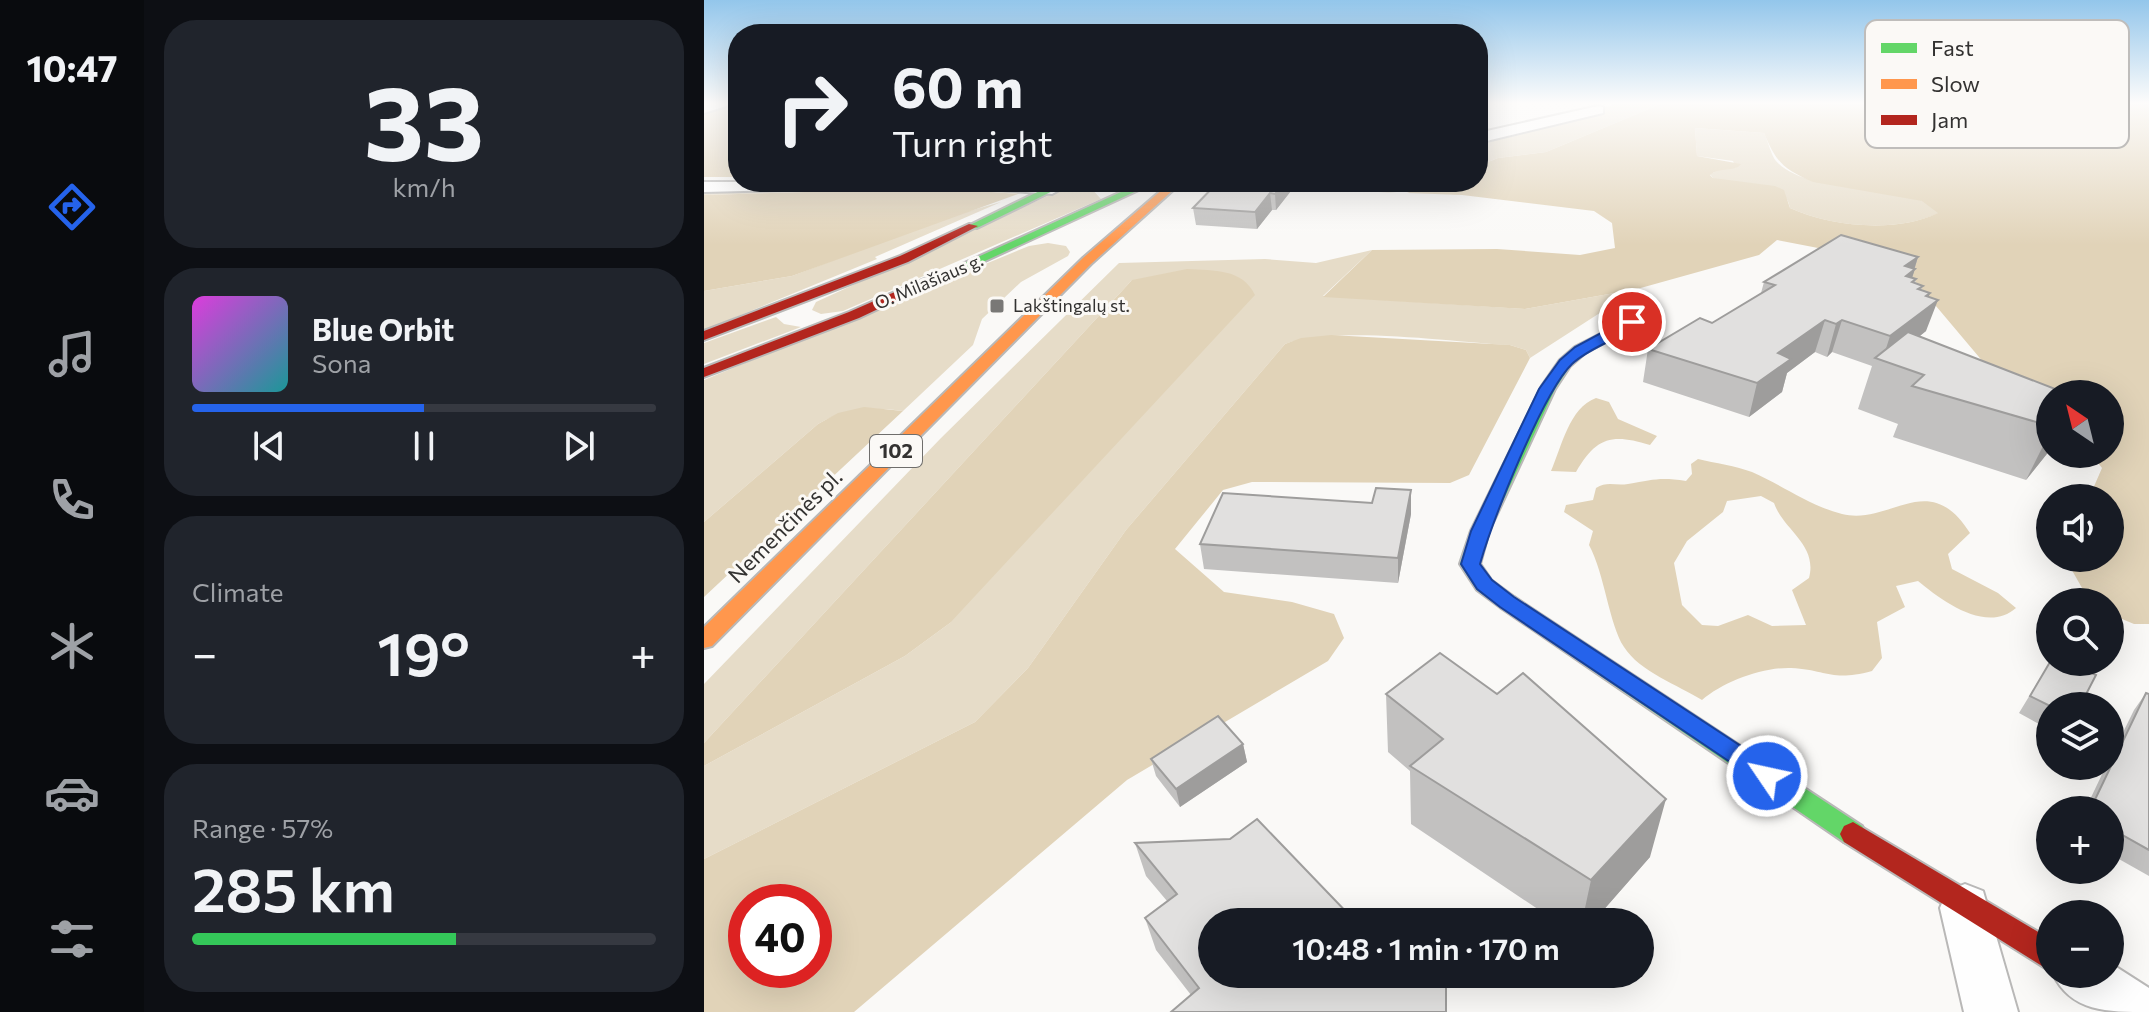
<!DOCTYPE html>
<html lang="en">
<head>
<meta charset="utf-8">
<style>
  :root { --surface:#171b24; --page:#20242c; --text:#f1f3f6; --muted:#9ea1a6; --line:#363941; --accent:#2563eb }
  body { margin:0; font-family:Commissioner,sans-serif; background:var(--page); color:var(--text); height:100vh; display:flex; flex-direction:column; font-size:30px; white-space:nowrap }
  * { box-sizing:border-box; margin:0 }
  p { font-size:26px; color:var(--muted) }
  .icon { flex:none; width:44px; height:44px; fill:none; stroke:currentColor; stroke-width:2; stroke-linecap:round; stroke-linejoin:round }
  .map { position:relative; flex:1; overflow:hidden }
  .panel { display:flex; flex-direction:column; gap:20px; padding:20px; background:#0d0f14; width:560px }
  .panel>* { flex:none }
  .banner { position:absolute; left:24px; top:24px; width:760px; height:168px; border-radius:32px; box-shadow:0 8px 32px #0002; background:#171b24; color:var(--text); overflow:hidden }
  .needle { width:52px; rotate:325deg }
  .buttons { position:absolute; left:1332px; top:380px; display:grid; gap:16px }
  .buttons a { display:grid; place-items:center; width:88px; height:88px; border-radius:50%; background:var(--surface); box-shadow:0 8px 32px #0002; font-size:40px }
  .speed { position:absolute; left:24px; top:884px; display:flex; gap:16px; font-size:40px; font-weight:700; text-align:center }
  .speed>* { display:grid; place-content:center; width:104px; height:104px; border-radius:50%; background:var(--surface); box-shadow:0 8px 32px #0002; line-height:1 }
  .speed .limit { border:12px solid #d22; background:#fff; color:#111 }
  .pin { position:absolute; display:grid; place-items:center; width:68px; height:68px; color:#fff; margin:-34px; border:4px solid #fff; border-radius:50%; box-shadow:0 2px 8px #0007 }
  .me { position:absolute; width:88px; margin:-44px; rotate:304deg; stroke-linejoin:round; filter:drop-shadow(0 0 6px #0008) }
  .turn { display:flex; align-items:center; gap:28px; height:168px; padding:0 32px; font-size:36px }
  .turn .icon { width:104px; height:104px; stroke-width:2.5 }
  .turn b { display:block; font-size:56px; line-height:68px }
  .big { font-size:60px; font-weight:600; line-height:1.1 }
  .panel .card { flex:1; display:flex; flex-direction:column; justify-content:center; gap:12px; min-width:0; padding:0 28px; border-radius:32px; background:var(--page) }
  .panel .dial { align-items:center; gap:0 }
  .dial b { font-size:104px; line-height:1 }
  .song { display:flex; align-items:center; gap:24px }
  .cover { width:96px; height:96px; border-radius:12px; background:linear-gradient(135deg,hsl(300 70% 55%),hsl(180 70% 35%)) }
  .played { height:8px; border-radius:4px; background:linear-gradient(90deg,var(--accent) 50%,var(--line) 50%) }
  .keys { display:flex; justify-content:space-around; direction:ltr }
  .heat { display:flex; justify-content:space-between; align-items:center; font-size:44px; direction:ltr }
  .charge { height:12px; border-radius:6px; background:linear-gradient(90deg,#34c759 57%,var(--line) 0) }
  .trip { position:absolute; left:494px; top:908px; width:456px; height:80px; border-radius:40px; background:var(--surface); box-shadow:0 8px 32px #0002; font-weight:600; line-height:80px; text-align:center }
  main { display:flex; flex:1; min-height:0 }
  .dock { display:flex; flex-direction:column; width:144px; justify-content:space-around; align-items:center; background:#090b0e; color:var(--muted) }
  .dock .icon { width:56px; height:56px }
  .dock .selected { color:var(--accent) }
  .dock b { font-size:36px; color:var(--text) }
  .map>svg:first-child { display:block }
</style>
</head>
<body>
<main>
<nav class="dock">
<b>10:47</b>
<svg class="icon selected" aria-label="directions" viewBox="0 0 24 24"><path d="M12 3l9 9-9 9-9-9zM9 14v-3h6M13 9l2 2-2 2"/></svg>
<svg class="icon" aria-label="music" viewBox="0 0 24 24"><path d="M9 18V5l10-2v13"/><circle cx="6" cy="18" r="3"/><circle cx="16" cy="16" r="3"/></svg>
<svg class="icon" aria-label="phone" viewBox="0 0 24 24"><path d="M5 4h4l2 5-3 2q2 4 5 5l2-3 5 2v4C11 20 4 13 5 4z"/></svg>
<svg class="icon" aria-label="climate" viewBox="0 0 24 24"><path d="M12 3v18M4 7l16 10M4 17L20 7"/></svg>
<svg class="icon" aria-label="car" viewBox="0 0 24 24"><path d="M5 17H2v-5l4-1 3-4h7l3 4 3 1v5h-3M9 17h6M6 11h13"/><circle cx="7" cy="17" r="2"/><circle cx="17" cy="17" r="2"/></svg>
<svg class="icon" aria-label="filters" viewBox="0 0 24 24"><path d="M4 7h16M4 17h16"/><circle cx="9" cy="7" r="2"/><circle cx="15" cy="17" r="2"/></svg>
</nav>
<section class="panel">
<div class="card dial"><b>33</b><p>km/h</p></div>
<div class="card">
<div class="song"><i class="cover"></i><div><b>Blue Orbit</b><p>Sona</p></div></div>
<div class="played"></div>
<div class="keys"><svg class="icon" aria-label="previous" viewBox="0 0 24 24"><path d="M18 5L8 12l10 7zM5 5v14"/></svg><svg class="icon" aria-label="pause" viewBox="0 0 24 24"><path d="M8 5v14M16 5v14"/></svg><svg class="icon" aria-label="next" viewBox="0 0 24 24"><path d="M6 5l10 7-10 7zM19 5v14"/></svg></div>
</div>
<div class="card"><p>Climate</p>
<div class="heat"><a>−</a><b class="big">19°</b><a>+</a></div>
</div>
<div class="card"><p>Range · 57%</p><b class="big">285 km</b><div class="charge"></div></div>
</section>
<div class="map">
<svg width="1445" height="1012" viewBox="0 0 1445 1012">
  <rect width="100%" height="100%" fill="#faf9f7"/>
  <path fill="#e6dcc8" d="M914,103H959L842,152L794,158L774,166V139L847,125Z
    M991,128L1060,133C1064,141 1067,155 1072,161C1106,199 1211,179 1235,213C1192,233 1127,227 1086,208C1079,174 1035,189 1009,178L1006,174L1020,168H1032L1029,161L993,156Z
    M374,182H386L385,186L397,199L139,311L117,314L108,310L112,302Z
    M641,182H731C696,195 676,197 641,182Z
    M259,185L321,191L314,194L236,188L0,195V190Z
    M297,202L171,257L173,259L0,330V291L88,276L244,217Z
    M344,243L362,246L366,252L364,256L317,282L278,319L269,345L199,411C165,407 144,407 114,424L0,522V380L325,246Z
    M668,250L619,296L821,309L933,289L826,358L822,350L806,345C750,342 629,325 581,344L422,530L324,668L271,722L0,859V766L201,656L246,623L428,280L0,743V684L237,438L415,263L561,259L612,263Z
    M72,317L80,324L97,327L0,364V343Z"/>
  <path fill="#e1d3b8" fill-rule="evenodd" d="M0,103H34V177H0Z
    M959,103H1445V624H1430L1406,614V602H1386L1361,558H1406V498H1385L1398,468L1387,454H1406V394H1346L1280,363L1205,274L1171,259L1073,240L1055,255L933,289L821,309L619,297L668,250L793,249L876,255L911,248L908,223L890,211L758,195L703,193L731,182H774V166L794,158L842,152ZM991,128L1060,133C1072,162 1079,169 1109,182L1218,201L1234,213C1193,233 1127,227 1086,208L1080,190L1071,186L1009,178L1006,175C1015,167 1032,172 1037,164L993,156Z
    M236,188L314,194L88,276L0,291V195Z
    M483,269C510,271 538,268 551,295L246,623L201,656L0,766V743L428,280Z
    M627,335L806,345L822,350L826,358L765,475L746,483L548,482L519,490L471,549L520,592L588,602L630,614L640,638L624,661L423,780L150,1012H0V859L271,722L324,668L422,530L581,344L597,338ZM42,902H110V970H42Z
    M892,398L905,402L914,419L953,436L946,445C908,433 892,437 872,472L847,471C858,446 865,408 892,398Z
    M160,407L199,411L0,597V522L114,424L134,413Z
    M994,459C1011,463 1032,466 1048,472C1078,485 1106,506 1138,514C1187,526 1224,467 1266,533L1244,554L1248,569L1294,593L1312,608C1283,634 1238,601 1214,581L1192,586L1201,607L1173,622L1178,658L1168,671C1127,682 1124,670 1087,668C1058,667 1019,682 998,700C974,685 936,672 920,647C905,624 901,575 885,545L889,531L860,512L862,505L889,500L892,488C903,481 911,486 924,484C949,480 955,477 982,481L988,474L987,464ZM1057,496L1070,503C1079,530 1114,544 1105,578L1088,590L1102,625L1068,626L1044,615L1014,626L998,625L978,605L970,563L983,541L1019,512L1023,501Z"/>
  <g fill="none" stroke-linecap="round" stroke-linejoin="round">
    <defs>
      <path id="street" d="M24,103L22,106L0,113V104Z
        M894,106L899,107V113L774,143V133Z
        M0,182H213L204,187L0,192Z
        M250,182C272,182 343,176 357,189L348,194L259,187Z
        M1261,884L1279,891L1314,1012H1260L1236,908L1243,891Z
        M1406,963L1445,988V1012C1403,1012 1367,1012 1349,974H1406Z"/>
      <path id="fast" d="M354,182H367L273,228L264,226Z
        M439,182H452L242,279L232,276Z
        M928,318L933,319V325L881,353L866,366L851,389L785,531L776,564L787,580L810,597L1158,826L1162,834L1158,842L1149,846L1140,842L796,607L773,590L756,564L767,531L838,386L856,360L871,347Z"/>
      <path id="slow" d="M467,182H478L387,264L8,646L0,648V627L379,258Z"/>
      <path id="jam" d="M265,224L274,226L204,262L0,340V331L196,256Z
        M234,273L244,276L155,318L0,377V368L145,312Z
        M1149,822L1346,939V971L1140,842L1136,834L1140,826Z"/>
    </defs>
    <use href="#street" stroke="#b9b8b7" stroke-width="4"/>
    <use href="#fast" stroke="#b9b8b7" stroke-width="4"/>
    <use href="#slow" stroke="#b9b8b7" stroke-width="4"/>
    <use href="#jam" stroke="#b9b8b7" stroke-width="4"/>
    <use href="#street" fill="#fefefe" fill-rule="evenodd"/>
    <use href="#fast" fill="#63d668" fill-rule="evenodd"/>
    <use href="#slow" fill="#ff974d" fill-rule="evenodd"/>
    <use href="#jam" fill="#b3261e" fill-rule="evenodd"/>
  </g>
  <path fill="#c2c1c0" d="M594,182L572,210H568L553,229L492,225L489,208Z
    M1214,257L1208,278L1212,279L1211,283L1219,286L1217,290L1225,297L1222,331L1216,336L1346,394V450L1322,480L1189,437L1194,424L1154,409L1168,366L1128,352L1123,357L1111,352L1083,373L1078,392L1045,417L939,382L944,349L1008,323L1057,293L1060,282Z
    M707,490V514L694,583L500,569L496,544L668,503Z
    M1346,662V730L1315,713Z
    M1442,693L1445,694V876L1406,854V810H1381L1402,766H1406V759L1430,710Z
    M682,694L946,857L889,922H853L707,824L706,771L684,752Z
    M539,744L543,762L476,807L452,776L447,759Z
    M431,843L713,985L742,1012L487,995L452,950L441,918L463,901L442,876Z"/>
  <path fill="#9e9d9c" d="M580,182H594L572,210L571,194Z
    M566,193L568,210L553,229L551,212Z
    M1214,257L1210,270L1211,269L1201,299V266Z
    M1226,293L1220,310L1234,300L1222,331L1183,362L1178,361L1186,336L1222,296Z
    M1121,320L1111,352L1083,373L1078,392L1045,417L1053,383L1074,353Z
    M1138,320L1128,352L1123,357L1132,324Z
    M1346,432V450L1322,480Z
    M707,490V514L694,583V558Z
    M539,744L543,762L476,807L472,789Z
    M962,799L946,857L889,922H878L887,880Z"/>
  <path fill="#e1e0df" stroke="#9e9d9c" stroke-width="2" d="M514,182H580L571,194L566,193L551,212L489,208Z
    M1137,235L1214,257L1201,266L1211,269L1202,276L1212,279L1208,282L1219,286L1214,289L1226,293L1222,296L1234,300L1186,336L1138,320L1132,324L1121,320L1074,353L1087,359L1053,383L944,349L996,318L1008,323L1071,285L1060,282Z
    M1204,332L1364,394H1346V426L1208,386L1220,375L1171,358Z
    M672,488L707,490L694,558L496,544L519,493L668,503Z
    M736,653L793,694L819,673L962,799L887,880L706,766L739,739L682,694Z
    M1346,662H1364L1392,675L1376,706H1346L1326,696Z
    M1442,693L1445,694V850L1406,828V810H1386Z
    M514,716L539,744L472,789L447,759Z
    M553,819L652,922H508V974H702L713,985L724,974H742V1012H467L495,988L441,918L473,894L431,843L526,839Z"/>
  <linearGradient id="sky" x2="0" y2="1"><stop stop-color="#93c6eb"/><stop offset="0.42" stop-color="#fdfcfb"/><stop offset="1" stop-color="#fdfcfb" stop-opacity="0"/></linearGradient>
  <rect width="1445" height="245" fill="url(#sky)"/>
  <path fill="#2563eb" stroke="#184099" stroke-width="2" d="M923,319L935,322C916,340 887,346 868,364C839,392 788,522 776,564L788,580L810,597L1072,769L1075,776L1072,784L1063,787L796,607L773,589L757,564L767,531L835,389L856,360L871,347Z"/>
  <rect fill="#797876" stroke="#fbf9f6" stroke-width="3" x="285" y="298" width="16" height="16" rx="4"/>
  <g text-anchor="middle" stroke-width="6" stroke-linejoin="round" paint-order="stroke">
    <g font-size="18" fill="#333231" stroke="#fbf9f6">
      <text transform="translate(225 282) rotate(-23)" y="6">O. Milašiaus g.</text>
    </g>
    <g font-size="18" fill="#333231" stroke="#fbf9f6" text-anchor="start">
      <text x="309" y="312">Lakštingalų st.</text>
    </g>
    <rect fill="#fbf9f6" stroke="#6f6e6c" stroke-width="2" x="166" y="435" width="52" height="32" rx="6"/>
    <g font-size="20" font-weight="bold" fill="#333231">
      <text x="192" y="458">102</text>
    </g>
    <g font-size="22" fill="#333231" stroke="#fbf9f6">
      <text transform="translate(81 526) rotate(-45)" y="8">Nemenčinės pl.</text>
    </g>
  </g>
  <rect x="1161" y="20" width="264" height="128" rx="12" fill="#fbf9f6" stroke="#bfbdbb" stroke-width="2"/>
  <rect x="1177" y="43" width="36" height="10" fill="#63d668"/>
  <rect x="1177" y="79" width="36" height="10" fill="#ff974d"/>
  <rect x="1177" y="115" width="36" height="10" fill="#b3261e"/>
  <g font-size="22" fill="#333231">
    <text x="1227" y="56">Fast</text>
    <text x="1227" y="92">Slow</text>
    <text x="1227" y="128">Jam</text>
  </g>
</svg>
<div class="buttons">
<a><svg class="needle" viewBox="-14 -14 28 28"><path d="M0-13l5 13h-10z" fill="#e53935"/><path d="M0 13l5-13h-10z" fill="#9ea1a6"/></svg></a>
<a><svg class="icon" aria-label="sound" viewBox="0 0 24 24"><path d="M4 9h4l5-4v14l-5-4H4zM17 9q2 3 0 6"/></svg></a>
<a><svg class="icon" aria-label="search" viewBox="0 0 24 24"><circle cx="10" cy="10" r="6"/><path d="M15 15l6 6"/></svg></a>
<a><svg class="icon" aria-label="layers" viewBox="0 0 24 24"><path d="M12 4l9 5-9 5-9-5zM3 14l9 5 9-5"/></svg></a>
<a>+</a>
<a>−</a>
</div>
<div class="speed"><div class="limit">40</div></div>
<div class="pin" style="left:928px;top:322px;background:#d93025"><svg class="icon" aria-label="arrive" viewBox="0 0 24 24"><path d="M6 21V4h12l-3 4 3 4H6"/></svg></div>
<svg class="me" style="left:1063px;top:776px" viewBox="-20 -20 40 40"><circle r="17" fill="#2563eb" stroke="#fff" stroke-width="3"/><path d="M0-11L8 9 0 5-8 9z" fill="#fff"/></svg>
<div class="trip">10:48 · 1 min · 170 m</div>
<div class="banner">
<div class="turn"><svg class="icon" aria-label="right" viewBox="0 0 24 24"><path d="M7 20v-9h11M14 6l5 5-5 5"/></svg><div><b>60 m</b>Turn right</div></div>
</div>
</div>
</main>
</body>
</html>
